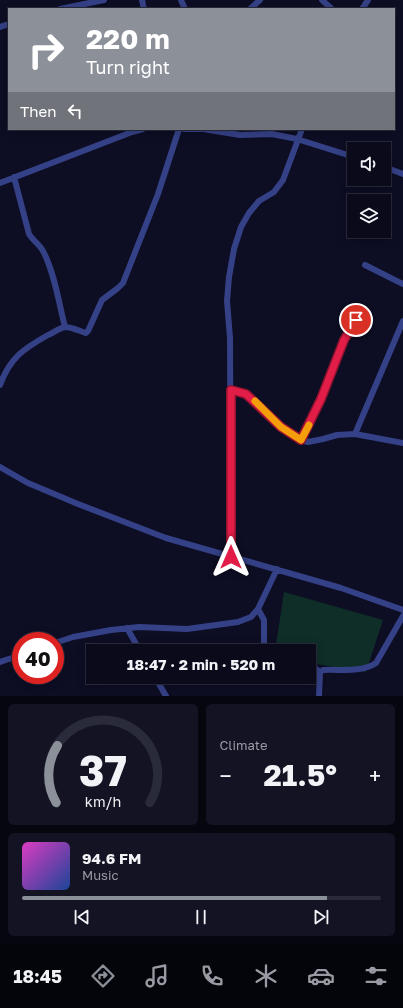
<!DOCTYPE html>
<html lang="en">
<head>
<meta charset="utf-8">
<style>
  :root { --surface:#0a0a1b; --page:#131324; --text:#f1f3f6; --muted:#999aa3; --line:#2a2b3a; --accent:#8c9099 }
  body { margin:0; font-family:"Golos Text",sans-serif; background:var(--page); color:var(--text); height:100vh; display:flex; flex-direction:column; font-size:15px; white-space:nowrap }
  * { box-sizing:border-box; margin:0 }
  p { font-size:13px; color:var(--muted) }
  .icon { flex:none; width:22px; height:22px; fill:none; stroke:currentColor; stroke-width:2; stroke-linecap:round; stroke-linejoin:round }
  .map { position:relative; height:696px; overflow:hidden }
  .details { display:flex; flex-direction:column; gap:8px; padding:8px; background:#06060f; flex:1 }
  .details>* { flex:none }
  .guide { position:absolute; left:8px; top:8px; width:387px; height:122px; border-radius:0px; box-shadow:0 2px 10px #0003,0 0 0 1px var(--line); background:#8c9099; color:#fff; overflow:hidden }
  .fabs { position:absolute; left:347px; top:142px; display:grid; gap:8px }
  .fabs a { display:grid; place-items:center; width:44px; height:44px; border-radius:0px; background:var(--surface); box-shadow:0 2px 10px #0003,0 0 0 1px var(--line); font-size:20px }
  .speed { position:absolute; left:12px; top:632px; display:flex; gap:8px; font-size:20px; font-weight:700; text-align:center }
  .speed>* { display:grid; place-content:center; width:52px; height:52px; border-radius:50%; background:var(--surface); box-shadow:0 2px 10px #0003,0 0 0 1px var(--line); line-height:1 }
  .speed .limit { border:6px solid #d22; background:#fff; color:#111 }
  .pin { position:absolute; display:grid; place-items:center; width:34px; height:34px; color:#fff; margin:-17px; border:2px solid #fff; border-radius:50%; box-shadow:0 1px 4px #0007 }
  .me { position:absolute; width:44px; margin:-22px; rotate:0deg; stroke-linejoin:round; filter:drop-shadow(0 0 3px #0008) }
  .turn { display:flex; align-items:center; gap:14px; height:84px; padding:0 12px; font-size:18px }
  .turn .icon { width:52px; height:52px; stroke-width:2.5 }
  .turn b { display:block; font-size:28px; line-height:34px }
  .then { display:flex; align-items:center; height:38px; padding:0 12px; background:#0003; gap:8px; font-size:15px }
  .big { font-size:30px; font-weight:700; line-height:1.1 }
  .details .widget { flex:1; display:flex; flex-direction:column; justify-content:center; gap:6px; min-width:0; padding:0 14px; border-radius:6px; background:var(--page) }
  .details .dial { align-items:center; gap:0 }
  .dial svg { height:104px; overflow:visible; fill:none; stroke:var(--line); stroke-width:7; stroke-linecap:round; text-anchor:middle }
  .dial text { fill:var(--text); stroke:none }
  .song { display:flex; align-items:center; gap:12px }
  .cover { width:48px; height:48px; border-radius:6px; background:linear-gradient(135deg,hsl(310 70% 55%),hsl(220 70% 35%)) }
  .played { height:4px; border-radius:2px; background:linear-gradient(90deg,var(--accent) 85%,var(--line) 85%) }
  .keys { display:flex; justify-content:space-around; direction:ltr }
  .heat { display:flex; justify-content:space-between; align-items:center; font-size:22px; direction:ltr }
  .details .tiles { flex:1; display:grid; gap:8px; grid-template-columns:1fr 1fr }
  .widget:last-child { grid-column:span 2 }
  .trip { position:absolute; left:86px; top:644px; width:230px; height:40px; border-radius:0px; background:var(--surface); box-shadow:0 2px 10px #0003,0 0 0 1px var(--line); font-weight:700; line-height:40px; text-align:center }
  .dock { display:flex; height:64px; justify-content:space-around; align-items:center; background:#04040b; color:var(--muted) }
  .dock .icon { width:28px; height:28px }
  .dock .active { color:var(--accent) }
  .dock b { font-size:18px; color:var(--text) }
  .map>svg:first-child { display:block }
</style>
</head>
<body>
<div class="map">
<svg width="403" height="696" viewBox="0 0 403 696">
  <rect width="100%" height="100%" fill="#0d0d24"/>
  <path fill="#0f2e28" d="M284,592L383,620L366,672L309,663V651H275Z"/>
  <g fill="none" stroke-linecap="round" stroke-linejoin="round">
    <path stroke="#354186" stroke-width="6" d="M142,0L144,9
      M181,0L185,9
      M322,0L332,9
      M60,9L104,0
      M250,9L260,0
      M362,9L368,0
      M0,27L9,24
      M184,129H203L240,135L272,134L297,139L354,157
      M384,167L403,174
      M14,177L29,234C33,241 41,245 44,253C55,275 59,304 65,327
      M0,183L132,132L143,129
      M365,265L403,284
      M0,385C10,358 23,349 48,335C53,333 59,328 65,327C72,327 79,331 86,333L88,331L102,300L118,288L123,283L158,194L179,129
      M231,390L246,394L254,400L281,427L301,440L308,442L323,439L337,435L355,434L403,443
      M355,434L403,321
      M301,440L321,399L344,340L350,328L362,311
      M0,467L28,483L78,504L166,538L341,588L403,610
      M231,557L230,338L227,301L229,277L234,249L241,227L249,213L259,201L274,192L283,180L302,129
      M258,609L264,620V644L266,651
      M127,628L140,651
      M55,643L73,637L111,630L139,627L187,629L238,622L251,617L258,609L277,569
      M0,662L21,655
      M309,668L316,669L320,672
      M155,677L166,696
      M319,696L320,672L323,670C340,669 361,673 376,663L403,616"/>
  </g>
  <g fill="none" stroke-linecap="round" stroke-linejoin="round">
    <defs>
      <path id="route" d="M231,557V390L246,394L281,427L301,440L321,399L344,340L356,320"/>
    </defs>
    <use href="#route" stroke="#92132f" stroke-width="10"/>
    <use href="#route" stroke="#e11d48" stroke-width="7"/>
    <path stroke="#f59e0b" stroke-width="7" d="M255,401L281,427L301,440L309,425"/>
  </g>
</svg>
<div class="fabs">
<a><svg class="icon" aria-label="sound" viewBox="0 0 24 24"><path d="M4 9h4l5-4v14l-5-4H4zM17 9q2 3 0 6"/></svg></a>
<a><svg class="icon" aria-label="layers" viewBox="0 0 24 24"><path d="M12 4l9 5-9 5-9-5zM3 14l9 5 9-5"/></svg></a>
</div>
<div class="speed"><div class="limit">40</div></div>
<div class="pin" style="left:356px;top:320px;background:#d93025"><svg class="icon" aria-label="arrive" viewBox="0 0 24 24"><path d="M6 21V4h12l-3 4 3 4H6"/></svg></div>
<svg class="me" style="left:231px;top:557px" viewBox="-20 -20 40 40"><path d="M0-17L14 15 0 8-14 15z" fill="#e11d48" stroke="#fff" stroke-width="4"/></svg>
<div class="trip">18:47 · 2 min · 520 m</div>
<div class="guide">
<div class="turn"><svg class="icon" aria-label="right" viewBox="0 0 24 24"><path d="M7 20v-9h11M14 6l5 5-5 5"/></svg><div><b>220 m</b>Turn right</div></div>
<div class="then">Then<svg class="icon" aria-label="left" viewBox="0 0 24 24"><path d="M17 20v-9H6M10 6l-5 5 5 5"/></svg></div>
</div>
</div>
<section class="details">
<div class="tiles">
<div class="widget dial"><svg viewBox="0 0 100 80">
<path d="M14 69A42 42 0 1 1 86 69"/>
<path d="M14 69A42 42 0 0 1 15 25" stroke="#8c9099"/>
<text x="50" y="56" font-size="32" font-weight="700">37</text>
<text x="50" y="72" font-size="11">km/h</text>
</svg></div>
<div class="widget"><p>Climate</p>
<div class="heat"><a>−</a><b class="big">21.5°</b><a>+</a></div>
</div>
<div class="widget">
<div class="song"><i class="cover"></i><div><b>94.6 FM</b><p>Music</p></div></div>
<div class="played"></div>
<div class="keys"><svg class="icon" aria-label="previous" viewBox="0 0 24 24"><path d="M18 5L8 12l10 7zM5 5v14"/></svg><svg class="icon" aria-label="pause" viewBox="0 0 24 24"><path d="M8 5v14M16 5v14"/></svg><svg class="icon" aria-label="next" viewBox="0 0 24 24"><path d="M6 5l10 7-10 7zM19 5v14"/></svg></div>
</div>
</div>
</section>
<nav class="dock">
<b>18:45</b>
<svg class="icon active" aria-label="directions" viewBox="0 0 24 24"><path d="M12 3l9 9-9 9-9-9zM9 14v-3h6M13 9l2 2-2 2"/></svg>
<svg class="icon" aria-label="music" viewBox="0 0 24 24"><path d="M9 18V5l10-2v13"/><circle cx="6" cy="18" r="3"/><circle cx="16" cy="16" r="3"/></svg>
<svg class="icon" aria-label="phone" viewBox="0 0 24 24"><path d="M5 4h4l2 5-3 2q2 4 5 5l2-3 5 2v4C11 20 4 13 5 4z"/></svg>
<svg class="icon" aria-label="climate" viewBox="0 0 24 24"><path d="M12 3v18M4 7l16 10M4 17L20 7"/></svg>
<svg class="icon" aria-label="car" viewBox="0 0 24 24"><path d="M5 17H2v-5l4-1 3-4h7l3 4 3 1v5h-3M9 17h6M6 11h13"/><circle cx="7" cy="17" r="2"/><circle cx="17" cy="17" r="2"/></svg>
<svg class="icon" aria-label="filters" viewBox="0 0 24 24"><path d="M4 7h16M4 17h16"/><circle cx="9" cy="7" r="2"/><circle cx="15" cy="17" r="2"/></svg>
</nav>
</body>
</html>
